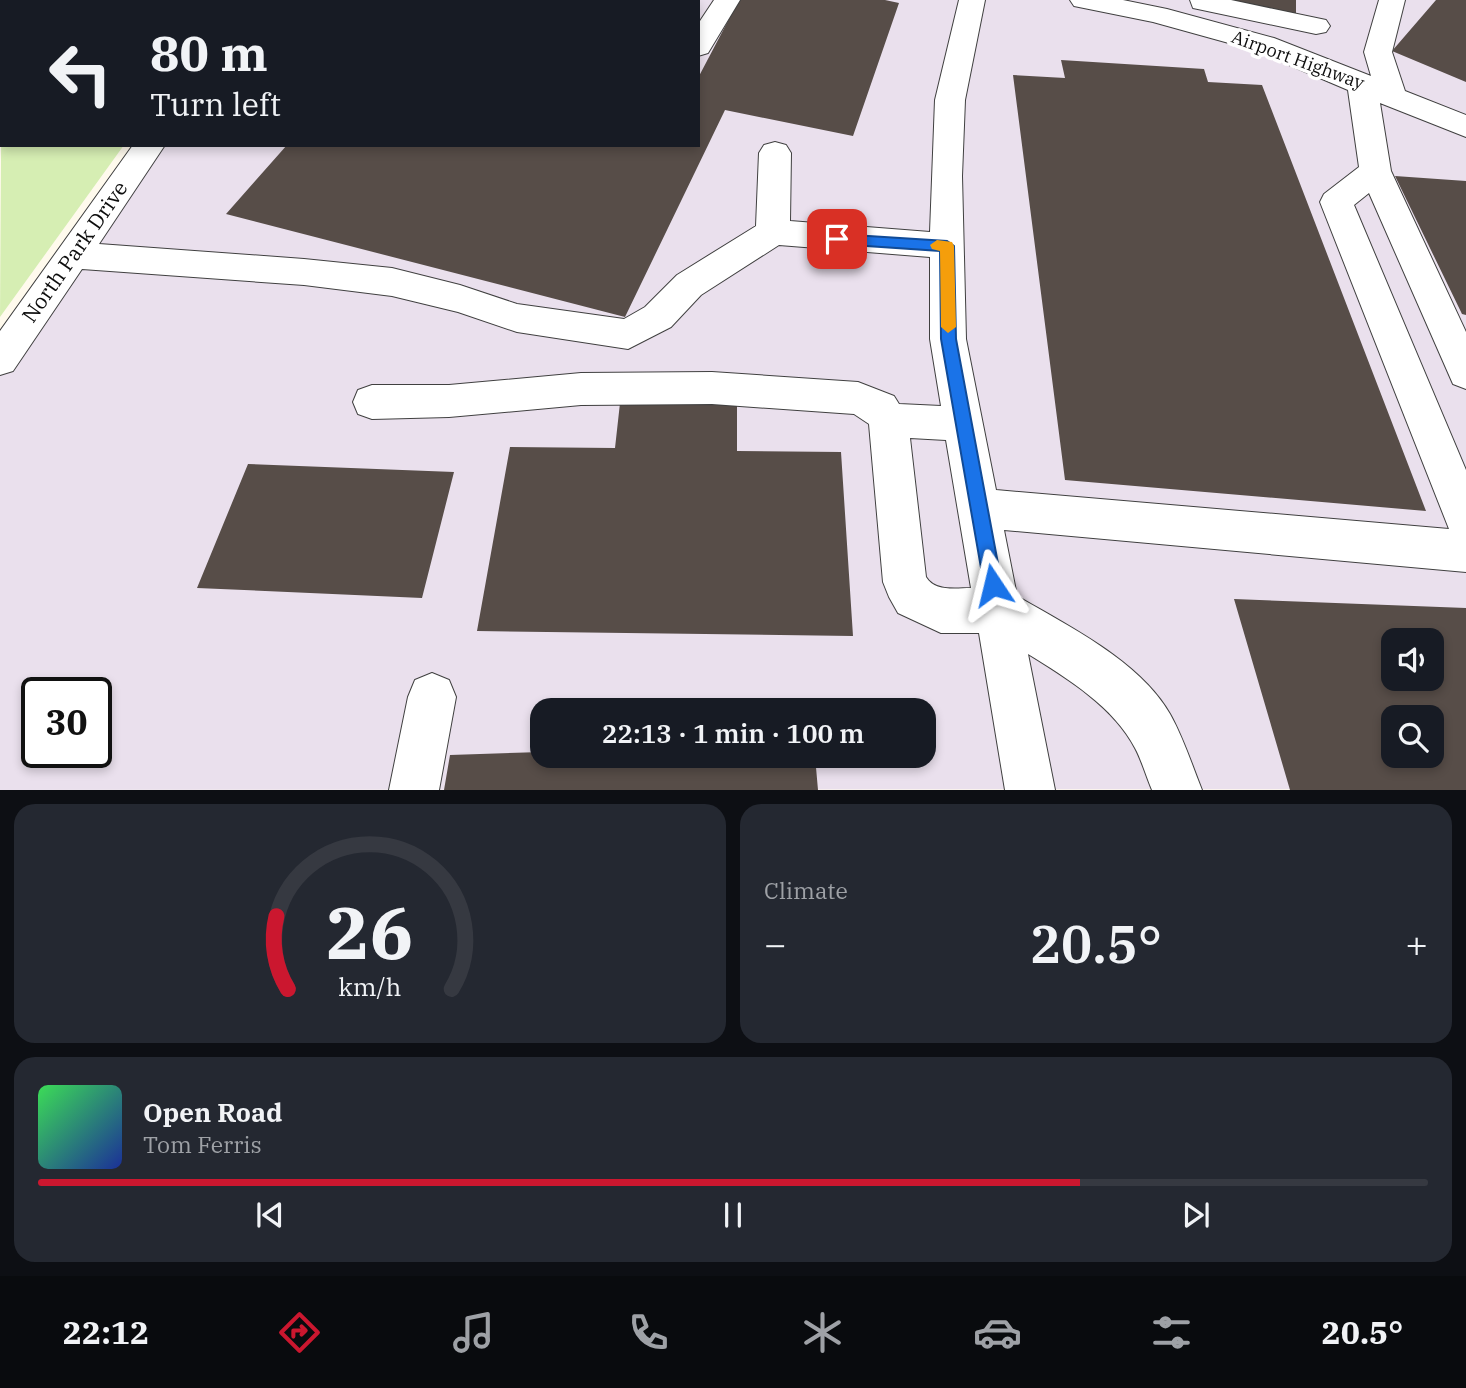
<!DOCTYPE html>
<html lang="en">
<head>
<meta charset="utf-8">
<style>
  :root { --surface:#171b24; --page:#242831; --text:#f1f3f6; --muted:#9ea1a6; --line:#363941; --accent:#cb172f }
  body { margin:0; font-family:"IBM Plex Serif",serif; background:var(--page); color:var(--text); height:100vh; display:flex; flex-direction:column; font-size:26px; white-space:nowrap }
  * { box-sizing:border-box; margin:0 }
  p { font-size:23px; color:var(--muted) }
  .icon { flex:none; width:38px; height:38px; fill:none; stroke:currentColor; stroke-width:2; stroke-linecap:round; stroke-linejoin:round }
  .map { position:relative; height:790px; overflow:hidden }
  .details { display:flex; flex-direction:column; gap:14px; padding:14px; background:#0d0f14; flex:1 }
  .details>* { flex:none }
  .hud { position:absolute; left:0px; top:0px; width:700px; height:147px; box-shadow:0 4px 10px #0003; background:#171b24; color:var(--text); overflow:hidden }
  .tools { position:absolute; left:1381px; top:628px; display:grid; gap:14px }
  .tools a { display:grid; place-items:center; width:63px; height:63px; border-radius:14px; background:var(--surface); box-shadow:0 4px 10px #0003; font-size:35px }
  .speed { position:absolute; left:21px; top:677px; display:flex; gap:14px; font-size:35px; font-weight:700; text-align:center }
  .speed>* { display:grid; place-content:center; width:91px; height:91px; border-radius:50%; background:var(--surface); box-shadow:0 4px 10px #0003; line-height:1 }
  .speed .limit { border:4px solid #111; border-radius:10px; background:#fff; color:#111 }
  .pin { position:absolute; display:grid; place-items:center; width:60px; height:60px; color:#fff; margin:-30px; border-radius:14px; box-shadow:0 4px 10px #0006 }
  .me { position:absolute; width:77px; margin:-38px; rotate:350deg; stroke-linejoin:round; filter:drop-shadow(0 0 5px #0008) }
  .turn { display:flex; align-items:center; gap:24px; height:147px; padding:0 35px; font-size:32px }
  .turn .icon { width:91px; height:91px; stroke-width:2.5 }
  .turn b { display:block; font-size:49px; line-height:60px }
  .big { font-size:52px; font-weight:600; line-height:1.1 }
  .details .card { flex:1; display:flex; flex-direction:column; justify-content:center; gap:10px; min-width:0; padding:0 24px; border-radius:21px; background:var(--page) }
  .details .dial { align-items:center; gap:0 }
  .dial svg { height:182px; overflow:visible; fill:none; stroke:var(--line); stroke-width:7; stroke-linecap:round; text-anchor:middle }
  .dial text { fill:var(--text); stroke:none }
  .song { display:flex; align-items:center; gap:21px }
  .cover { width:84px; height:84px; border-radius:10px; background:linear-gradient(135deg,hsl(130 70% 55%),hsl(230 70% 35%)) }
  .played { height:7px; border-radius:4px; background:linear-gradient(90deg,var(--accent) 75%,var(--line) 75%) }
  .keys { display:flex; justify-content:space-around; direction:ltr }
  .heat { display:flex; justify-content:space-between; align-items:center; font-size:38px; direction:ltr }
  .details .tiles { flex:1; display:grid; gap:14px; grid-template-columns:1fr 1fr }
  .card:last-child { grid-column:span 2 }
  .trip { position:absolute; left:530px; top:698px; width:406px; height:70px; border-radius:21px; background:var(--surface); box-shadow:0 4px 10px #0003; font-weight:600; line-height:70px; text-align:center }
  .dock { display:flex; height:112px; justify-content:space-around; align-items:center; background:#090b0e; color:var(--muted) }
  .dock .icon { width:49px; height:49px }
  .dock .on { color:var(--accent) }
  .dock b { font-size:32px; color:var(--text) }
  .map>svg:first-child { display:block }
</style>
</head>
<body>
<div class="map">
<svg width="1466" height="790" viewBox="0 0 1466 790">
  <rect width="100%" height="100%" fill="#fffaed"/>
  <path fill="#eae0ed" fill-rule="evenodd" d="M273,0H1466V789L0,790V360L150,145H698V2H271ZM1393,640H1432V679H1393ZM37,693H96V752H37ZM542,710H924V756H542ZM1393,718H1432V756H1393Z"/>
  <path fill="#d6eeb3" d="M2,9V145H124L0,317Z"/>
  <path fill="#574d48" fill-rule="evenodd" d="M739,0H885L899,3L853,136L725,110L625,317L226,214L287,145H698V78Z
    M1218,0H1296V17Z
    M1436,0H1466V82L1392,51Z
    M1061,60L1204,69L1208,82L1262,85L1426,511L1065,480L1013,75L1065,78Z
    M1395,176L1466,181V315L1462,314Z
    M621,394L737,395V451L841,452L853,636L477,631L510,447L615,448Z
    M248,464L454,472L422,598L197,588Z
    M1234,599L1466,608V790H1290ZM1393,640H1432V679H1393ZM1393,718H1432V756H1393Z
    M542,752V756H815L818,790H444L450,755Z"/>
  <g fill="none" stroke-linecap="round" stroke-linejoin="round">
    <defs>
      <path id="minor" d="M259,0H286L258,2Z
        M644,0H671L643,2Z
        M714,0H740L708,53L698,56V24Z
        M959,0H985L965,100L962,176L966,339L996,490L1449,529L1320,202L1324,194L1359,167L1348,90L1254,50L1153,22L1074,6L1070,0H1123L1167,9L1274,38L1371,76L1364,52L1379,0H1405L1392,52L1405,91L1466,115V137L1380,103L1391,171L1466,332V389L1453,384L1369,193L1354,205L1466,470V572L1004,530L1017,596C1068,626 1140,661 1170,714C1183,737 1192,765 1202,790H1152C1146,776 1142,761 1135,748C1114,707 1067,678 1028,654L1055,790H1005L979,633H941L898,613L889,597L883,582L869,424L854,414L712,404L581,405L449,417L372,419L358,414L353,402L358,390L372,385H449L581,373L712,372L858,382L894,396L899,404L941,406L930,339V257L779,245L701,295L671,327L628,349L517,332L458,312L392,296L304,285L82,269L13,371L0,375V331L133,145H165L99,244L304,259L392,268L460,285L517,304L624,319L645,307L677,275L756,226L759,153L764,145L775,142L786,145L791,153L790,221L930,232L935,100ZM910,438L946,440L971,588C956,588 935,592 926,577Z
        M1190,0H1231L1326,20L1330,26L1326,32L1316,34L1193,8Z
        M432,673L449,680L456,697L439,790H389L408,697L415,680Z"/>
    </defs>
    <use href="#minor" stroke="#404040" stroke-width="2"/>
    <use href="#minor" fill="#fff" fill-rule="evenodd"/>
  </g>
  <path fill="#1a73e8" stroke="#114b97" stroke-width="2" d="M837,234L947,241L954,246L956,339L1002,585L1000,591L993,594L987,591L984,585L941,339L940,251L837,244L830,239Z"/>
  <path fill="#f59e0b" d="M937,240L952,242L954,246L956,327L948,333L941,327L940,251L932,249L930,245Z"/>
  <g text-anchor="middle" stroke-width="7" stroke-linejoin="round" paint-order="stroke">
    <g font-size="18" fill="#0d0d0d" stroke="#fff">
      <text transform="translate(1298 60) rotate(20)" y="6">Airport Highway</text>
    </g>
    <g font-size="21" fill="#0d0d0d" stroke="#fff">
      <text transform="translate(75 252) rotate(-55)" y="7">North Park Drive</text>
    </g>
  </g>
</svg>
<div class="tools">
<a><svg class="icon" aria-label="sound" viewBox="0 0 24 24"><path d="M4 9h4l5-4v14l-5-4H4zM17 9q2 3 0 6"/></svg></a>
<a><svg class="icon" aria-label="search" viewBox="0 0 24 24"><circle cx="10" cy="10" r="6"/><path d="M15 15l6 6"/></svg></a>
</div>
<div class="speed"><div class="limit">30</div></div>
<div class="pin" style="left:837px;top:239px;background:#d93025"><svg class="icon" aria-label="arrive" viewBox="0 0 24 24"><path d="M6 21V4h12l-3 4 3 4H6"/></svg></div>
<svg class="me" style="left:993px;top:585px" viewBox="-20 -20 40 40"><path d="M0-17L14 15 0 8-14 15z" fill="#1a73e8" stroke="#fff" stroke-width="4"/></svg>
<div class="trip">22:13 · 1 min · 100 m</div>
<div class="hud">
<div class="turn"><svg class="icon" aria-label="left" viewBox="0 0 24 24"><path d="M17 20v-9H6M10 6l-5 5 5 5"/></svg><div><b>80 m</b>Turn left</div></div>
</div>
</div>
<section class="details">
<div class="tiles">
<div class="card dial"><svg viewBox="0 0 100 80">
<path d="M14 69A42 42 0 1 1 86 69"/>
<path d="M14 69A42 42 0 0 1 9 37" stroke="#cb172f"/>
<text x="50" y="56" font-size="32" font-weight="700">26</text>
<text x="50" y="72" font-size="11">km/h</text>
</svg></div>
<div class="card"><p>Climate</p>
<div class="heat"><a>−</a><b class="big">20.5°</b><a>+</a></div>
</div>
<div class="card">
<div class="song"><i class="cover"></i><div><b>Open Road</b><p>Tom Ferris</p></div></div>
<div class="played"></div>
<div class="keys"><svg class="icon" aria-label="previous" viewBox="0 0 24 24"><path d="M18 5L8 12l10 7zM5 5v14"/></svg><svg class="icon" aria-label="pause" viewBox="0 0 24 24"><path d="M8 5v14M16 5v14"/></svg><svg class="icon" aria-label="next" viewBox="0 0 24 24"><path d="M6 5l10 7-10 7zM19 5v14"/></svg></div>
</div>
</div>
</section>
<nav class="dock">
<b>22:12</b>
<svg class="icon on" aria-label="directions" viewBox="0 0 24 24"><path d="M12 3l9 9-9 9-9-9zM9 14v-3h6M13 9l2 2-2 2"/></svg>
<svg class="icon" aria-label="music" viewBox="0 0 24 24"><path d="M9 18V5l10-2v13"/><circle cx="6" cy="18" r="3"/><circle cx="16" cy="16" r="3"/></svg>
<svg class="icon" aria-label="phone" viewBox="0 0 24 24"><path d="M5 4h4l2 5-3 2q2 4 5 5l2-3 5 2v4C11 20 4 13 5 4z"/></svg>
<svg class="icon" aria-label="climate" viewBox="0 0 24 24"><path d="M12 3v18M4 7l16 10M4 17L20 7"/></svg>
<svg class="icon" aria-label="car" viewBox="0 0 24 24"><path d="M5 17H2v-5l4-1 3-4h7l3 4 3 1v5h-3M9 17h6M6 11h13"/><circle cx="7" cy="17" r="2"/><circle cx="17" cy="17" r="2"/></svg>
<svg class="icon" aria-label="filters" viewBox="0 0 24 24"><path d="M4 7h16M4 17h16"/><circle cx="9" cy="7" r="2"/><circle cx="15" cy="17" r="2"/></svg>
<b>20.5°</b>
</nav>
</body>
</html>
